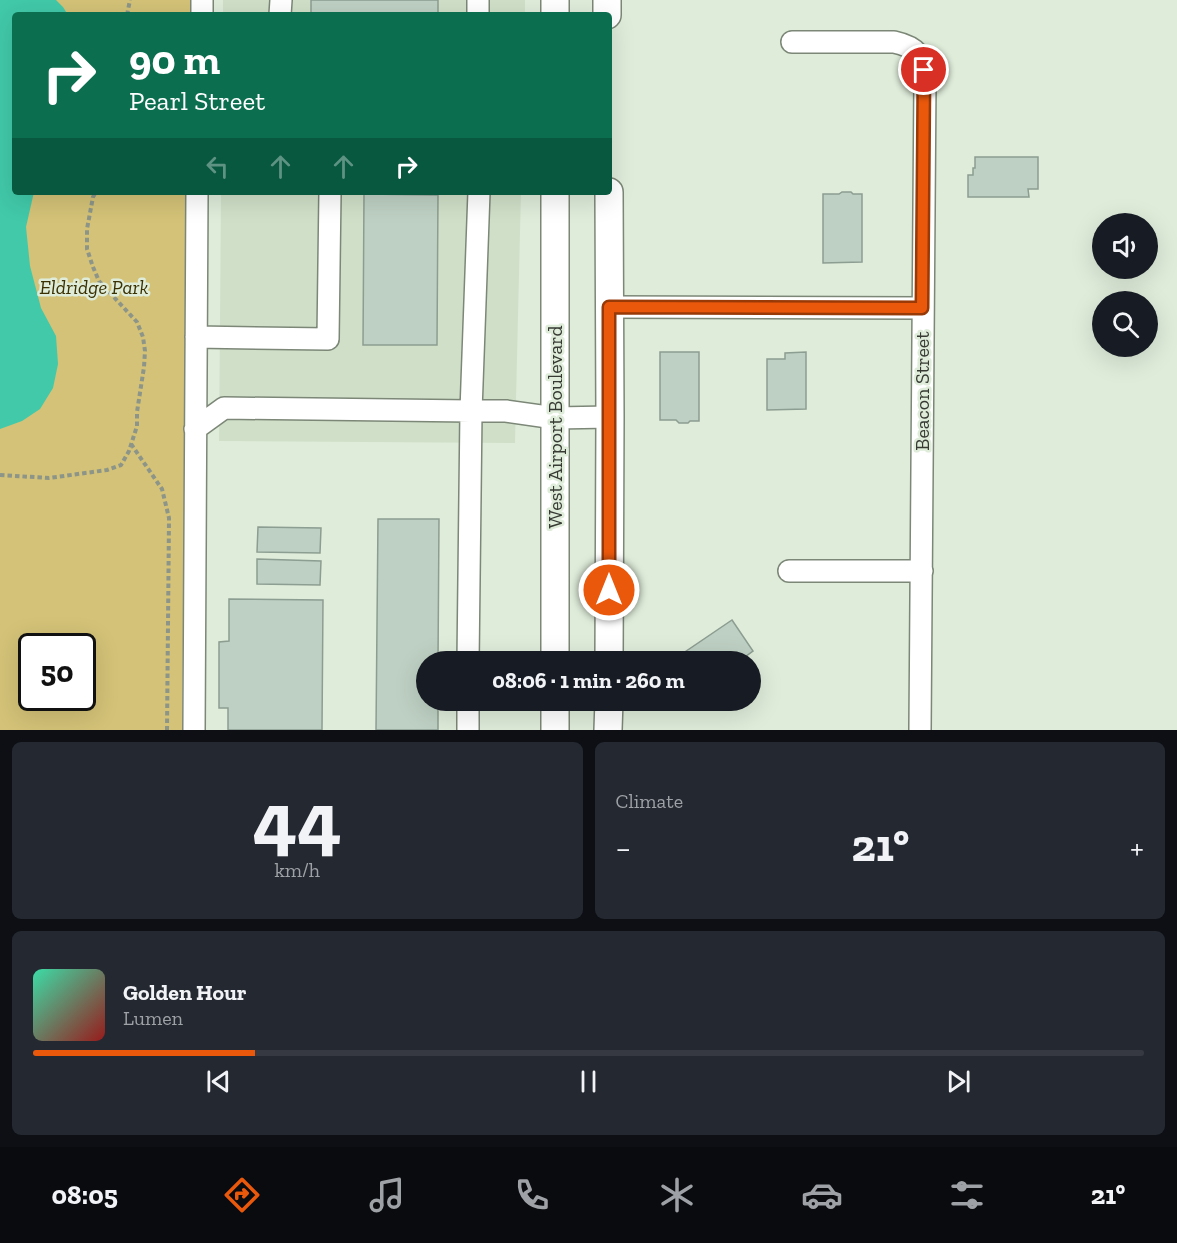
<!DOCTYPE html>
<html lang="en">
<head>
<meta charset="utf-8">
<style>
  :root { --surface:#171b24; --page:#242831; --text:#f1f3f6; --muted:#9ea1a6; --line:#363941; --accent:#ea580c }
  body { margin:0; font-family:"Zilla Slab",serif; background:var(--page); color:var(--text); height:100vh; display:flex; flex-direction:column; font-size:22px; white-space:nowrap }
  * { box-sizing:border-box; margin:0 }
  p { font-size:20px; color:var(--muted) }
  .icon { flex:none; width:33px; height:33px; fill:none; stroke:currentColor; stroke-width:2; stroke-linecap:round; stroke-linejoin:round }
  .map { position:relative; height:730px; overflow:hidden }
  .side { display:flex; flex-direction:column; gap:12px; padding:12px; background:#0d0f14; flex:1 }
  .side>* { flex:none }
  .hud { position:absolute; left:12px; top:12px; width:600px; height:183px; border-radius:6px; box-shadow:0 6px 24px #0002; background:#0b6e4f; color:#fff; overflow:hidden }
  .tools { position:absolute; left:1092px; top:213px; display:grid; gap:12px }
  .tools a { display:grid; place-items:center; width:66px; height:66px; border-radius:50%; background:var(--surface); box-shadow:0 6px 24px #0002; font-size:30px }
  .speed { position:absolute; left:18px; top:633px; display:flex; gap:12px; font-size:30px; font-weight:700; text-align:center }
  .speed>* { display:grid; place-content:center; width:78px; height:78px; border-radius:50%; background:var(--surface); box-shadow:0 6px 24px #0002; line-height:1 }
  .speed .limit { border:3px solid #111; border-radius:9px; background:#fff; color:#111 }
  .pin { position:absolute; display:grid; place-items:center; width:51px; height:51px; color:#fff; margin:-26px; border:3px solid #fff; border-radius:50%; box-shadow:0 2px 6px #0007 }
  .me { position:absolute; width:66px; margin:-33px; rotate:0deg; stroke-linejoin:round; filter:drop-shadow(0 0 4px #0008) }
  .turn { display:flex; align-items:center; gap:21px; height:126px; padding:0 18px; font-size:27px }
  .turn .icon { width:78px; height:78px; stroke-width:2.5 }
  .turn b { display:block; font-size:42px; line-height:51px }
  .lanes { display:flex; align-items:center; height:57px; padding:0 18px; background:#0003; justify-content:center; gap:30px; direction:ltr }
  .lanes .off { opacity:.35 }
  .big { font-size:45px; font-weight:700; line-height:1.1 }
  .side .widget { flex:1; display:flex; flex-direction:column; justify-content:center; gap:9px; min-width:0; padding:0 21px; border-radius:9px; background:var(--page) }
  .side .dial { align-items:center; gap:0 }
  .dial b { font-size:78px; line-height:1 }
  .song { display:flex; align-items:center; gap:18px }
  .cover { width:72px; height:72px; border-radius:9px; background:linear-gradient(135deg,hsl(160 70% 55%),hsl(0 70% 35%)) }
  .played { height:6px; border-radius:3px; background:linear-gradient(90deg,var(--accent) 20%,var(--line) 20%) }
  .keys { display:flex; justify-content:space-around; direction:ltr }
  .heat { display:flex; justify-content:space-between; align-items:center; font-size:33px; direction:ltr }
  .side .tiles { flex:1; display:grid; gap:12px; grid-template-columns:1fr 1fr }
  .widget:last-child { grid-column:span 2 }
  .trip { position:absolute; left:416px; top:651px; width:345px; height:60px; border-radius:30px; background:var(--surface); box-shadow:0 6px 24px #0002; font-weight:700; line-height:60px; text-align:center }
  .tabs { display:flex; height:96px; justify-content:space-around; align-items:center; background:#090b0e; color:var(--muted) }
  .tabs .icon { width:42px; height:42px }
  .tabs .current { color:var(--accent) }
  .tabs b { font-size:27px; color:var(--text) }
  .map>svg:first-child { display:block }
</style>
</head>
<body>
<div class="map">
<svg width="1177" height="730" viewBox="0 0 1177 730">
  <rect width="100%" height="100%" fill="#dfecda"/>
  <path fill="#d0e0c8" d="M223,0H525V15H223Z
    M221,192H521L515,443L219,441Z"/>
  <path fill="#d3c277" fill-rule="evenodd" d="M0,0H191L190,15H15V192H188L182,730H0ZM32,646H82V698H32Z"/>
  <path fill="#41c9a9" d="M0,0H56L63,7L68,15H15V192H34L26,227L30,266L41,308L56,336L58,364L53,388L40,409L22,421L0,429Z"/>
  <path fill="#bed0c3" stroke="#8c9d91" stroke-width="1.5" d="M311,0H438V15H311Z
    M975,157H1038V189H1028L1029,197H968V175H973V168H975Z
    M842,192H851L853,194H862V262L823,263V194H839Z
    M364,194L438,195L437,345H363Z
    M660,352H699V421H690L688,423H679L676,420H660Z
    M806,352V409L767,410V359H785V353Z
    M378,519H439L438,662H426V700H438V730H376Z
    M258,527L321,528L320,553L257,552Z
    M257,559L321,561L320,585L257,584Z
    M229,599L323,600L322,730H228V708H219V642L229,641Z
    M732,620L753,651L738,662H678L676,658Z"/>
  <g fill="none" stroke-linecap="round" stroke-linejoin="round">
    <defs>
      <path id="minor" d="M478,0V15
        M202,15V0
        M280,15L281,0
        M792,42H894C917,47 924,56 925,80L920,730
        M479,192L471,411H506L555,418L610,417
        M609,307L922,308
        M196,337L328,339L330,192
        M195,429L224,408L471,411L468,662
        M789,571H922
        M194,730L197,192
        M468,730V700"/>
      <path id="major" d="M607,0V15
        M555,15V0
        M555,192V662
        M609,192L610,417L609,662
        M555,700V730
        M608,730L609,700"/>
    </defs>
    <use href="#minor" stroke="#7c8777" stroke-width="24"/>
    <use href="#major" stroke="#7c8777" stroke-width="30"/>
    <path stroke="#8d9589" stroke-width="4" stroke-dasharray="4.5 3" stroke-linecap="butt" d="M127,15L130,0
      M131,444L162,489L169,518L167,730
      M0,475L49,478L107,470L121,465L129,451L137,426V412L144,367L145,351L143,337L137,322L99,281L93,267L87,249V229L93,197L96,192"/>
    <use href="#minor" stroke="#fff" stroke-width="21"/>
    <use href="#major" stroke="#fff" stroke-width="27"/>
  </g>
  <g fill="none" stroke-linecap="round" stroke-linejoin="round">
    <defs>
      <path id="route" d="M609,590V307L922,308L924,70"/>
    </defs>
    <use href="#route" stroke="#983908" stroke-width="15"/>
    <use href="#route" stroke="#ea580c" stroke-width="10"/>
  </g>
  <g text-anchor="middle" stroke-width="5" stroke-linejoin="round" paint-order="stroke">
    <g font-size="20" font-style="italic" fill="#3a3002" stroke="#dfecda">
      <text x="94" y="294">Eldridge Park</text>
    </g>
    <g font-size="20" fill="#363a33" stroke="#dfecda">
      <text transform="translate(922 391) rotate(-90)" y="7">Beacon Street</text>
      <text transform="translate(555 427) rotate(-90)" y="7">West Airport Boulevard</text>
    </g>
  </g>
</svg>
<div class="tools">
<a><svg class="icon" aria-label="sound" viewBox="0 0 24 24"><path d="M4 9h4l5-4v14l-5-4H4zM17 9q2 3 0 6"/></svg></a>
<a><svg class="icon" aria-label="search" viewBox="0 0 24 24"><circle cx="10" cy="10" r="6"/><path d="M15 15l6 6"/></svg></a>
</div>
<div class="speed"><div class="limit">50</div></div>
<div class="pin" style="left:924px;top:70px;background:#d93025"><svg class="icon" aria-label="arrive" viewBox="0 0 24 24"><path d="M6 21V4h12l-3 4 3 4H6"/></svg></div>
<svg class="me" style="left:609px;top:590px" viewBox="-20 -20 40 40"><circle r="17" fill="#ea580c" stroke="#fff" stroke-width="3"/><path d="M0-11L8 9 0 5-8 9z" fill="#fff"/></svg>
<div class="trip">08:06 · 1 min · 260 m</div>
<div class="hud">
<div class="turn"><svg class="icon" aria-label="right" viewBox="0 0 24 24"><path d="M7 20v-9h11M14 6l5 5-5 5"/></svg><div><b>90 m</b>Pearl Street</div></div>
<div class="lanes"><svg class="icon off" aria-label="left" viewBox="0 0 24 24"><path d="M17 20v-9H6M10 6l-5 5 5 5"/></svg><svg class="icon off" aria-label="ahead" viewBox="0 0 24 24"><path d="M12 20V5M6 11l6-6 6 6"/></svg><svg class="icon off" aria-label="ahead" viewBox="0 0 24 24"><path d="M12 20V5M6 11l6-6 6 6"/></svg><svg class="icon" aria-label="right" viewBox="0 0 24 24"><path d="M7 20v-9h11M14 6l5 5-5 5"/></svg></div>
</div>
</div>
<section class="side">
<div class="tiles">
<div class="widget dial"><b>44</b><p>km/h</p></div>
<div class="widget"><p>Climate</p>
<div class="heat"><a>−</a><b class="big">21°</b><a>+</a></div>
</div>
<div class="widget">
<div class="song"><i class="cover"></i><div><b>Golden Hour</b><p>Lumen</p></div></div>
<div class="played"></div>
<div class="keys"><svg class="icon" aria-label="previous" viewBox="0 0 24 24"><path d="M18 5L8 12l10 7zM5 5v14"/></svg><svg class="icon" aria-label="pause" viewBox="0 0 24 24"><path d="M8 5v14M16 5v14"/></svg><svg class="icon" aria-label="next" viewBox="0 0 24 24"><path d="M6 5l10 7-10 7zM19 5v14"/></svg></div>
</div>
</div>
</section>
<nav class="tabs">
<b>08:05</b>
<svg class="icon current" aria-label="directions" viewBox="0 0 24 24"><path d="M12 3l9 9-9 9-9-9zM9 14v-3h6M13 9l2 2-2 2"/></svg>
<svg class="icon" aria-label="music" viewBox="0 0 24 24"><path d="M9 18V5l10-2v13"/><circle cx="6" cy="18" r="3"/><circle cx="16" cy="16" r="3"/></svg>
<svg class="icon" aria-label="phone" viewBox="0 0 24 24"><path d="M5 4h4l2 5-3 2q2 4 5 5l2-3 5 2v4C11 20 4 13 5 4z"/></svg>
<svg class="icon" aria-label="climate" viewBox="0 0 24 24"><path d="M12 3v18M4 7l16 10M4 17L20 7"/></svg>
<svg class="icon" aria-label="car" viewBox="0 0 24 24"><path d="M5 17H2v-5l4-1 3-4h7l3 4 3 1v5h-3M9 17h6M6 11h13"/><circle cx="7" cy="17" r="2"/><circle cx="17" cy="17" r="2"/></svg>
<svg class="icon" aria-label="filters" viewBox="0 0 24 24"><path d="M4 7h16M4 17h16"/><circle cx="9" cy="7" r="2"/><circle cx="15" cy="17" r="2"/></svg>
<b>21°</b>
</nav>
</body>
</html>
